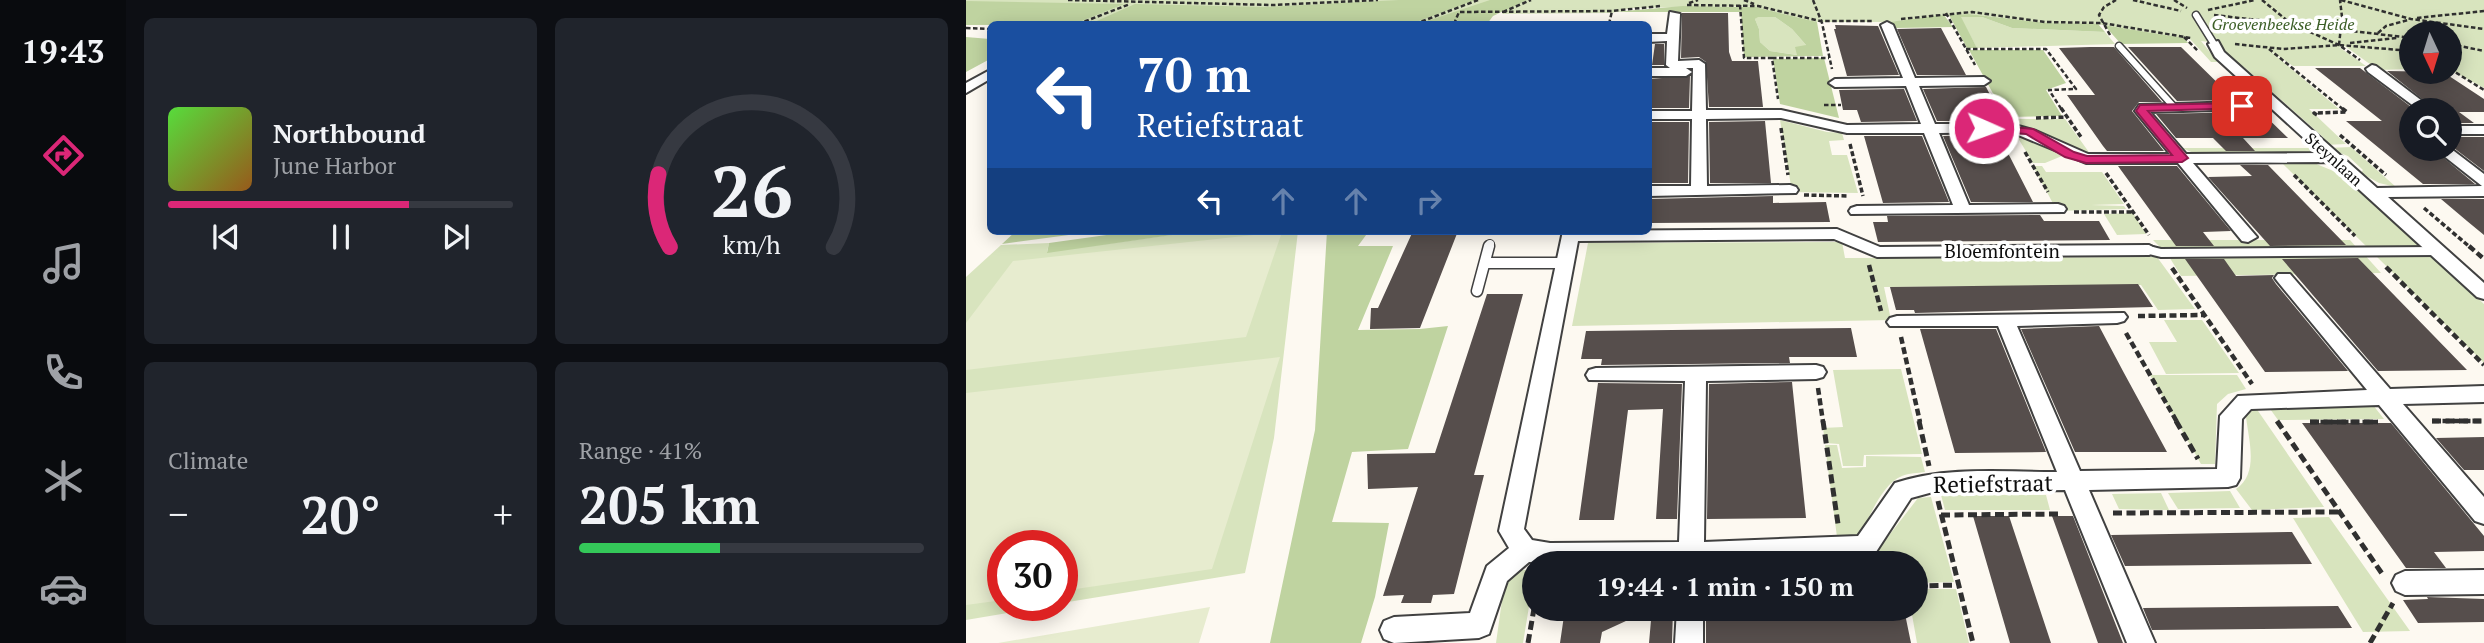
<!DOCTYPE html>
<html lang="en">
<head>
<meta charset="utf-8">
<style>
  :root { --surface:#171b24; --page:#20242c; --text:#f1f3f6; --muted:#9ea1a6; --line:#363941; --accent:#db2777 }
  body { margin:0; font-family:"PT Serif",serif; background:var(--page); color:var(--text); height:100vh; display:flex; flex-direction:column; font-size:26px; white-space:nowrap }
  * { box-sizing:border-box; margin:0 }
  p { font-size:23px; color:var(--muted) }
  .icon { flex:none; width:38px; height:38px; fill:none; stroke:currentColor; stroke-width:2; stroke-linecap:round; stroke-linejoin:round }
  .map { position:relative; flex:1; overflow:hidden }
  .details { display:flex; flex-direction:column; gap:18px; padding:18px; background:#0d0f14; width:840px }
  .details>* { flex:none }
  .top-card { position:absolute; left:21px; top:21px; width:665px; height:214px; border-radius:10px; box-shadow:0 4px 18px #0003; background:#1a4fa0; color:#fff; overflow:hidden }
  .needle { width:46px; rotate:176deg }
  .controls { position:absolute; left:1433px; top:21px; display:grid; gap:14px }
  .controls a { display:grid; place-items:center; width:63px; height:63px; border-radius:50%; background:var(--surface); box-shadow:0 4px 18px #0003; font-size:35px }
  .speed { position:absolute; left:21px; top:530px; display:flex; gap:14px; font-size:35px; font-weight:700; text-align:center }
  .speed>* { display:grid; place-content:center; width:91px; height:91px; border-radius:50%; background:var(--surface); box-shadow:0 4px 18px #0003; line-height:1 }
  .speed .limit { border:10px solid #d22; background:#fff; color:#111 }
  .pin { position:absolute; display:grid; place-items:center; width:60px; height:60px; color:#fff; margin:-30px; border-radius:14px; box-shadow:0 4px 10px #0006 }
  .me { position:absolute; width:77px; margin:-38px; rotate:92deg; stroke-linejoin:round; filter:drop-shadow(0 0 5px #0008) }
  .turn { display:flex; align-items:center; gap:24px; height:147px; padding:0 35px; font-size:32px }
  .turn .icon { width:91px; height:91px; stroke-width:2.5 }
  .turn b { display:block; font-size:49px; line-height:60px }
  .lanes { display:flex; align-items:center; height:66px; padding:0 35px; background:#0003; justify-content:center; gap:35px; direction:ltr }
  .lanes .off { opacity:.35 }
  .big { font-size:52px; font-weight:700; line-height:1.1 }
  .details .tile { flex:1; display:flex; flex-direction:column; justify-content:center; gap:10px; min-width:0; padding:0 24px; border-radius:10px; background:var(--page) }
  .details .dial { align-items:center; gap:0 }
  .dial svg { height:182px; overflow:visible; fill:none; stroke:var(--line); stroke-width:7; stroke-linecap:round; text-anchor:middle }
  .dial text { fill:var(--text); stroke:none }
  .song { display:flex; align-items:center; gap:21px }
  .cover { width:84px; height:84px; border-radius:10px; background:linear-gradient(135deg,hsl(110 70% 55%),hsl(30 70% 35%)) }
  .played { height:7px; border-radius:4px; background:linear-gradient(90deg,var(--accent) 70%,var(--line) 70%) }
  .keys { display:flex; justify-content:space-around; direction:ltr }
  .heat { display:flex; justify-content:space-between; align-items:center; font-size:38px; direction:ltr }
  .charge { height:10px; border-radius:5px; background:linear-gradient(90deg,#34c759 41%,var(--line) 0) }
  .details .tiles { flex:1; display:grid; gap:18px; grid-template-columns:repeat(2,1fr) }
  .trip { position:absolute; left:556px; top:551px; width:406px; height:70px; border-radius:35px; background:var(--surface); box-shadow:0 4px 18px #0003; font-weight:700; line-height:70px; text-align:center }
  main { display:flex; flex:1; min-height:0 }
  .menu { display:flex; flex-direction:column; width:126px; justify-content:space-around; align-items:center; background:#090b0e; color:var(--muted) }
  .menu .icon { width:49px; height:49px }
  .menu .selected { color:var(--accent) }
  .menu b { font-size:32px; color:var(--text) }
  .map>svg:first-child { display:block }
</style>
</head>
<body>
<main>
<nav class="menu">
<b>19:43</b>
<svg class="icon selected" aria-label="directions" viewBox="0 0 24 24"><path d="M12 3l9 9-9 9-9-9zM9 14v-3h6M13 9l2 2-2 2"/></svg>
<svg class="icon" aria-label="music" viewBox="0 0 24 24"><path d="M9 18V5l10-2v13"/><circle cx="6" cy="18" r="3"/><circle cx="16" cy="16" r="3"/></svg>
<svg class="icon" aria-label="phone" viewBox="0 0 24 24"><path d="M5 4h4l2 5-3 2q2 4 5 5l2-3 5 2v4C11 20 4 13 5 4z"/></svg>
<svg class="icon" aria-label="climate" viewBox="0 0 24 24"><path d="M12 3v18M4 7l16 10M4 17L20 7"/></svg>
<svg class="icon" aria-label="car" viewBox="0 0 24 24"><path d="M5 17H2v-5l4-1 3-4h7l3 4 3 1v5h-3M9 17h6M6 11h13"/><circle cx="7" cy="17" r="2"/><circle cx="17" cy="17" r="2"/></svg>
</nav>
<section class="details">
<div class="tiles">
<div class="tile">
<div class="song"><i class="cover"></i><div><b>Northbound</b><p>June Harbor</p></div></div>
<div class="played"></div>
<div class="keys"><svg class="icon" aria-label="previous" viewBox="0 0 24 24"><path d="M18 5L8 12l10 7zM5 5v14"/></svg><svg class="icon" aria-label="pause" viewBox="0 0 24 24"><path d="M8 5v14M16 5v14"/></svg><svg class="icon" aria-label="next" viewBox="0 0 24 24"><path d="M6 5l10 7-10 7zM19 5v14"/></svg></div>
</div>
<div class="tile dial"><svg viewBox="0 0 100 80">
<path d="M14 69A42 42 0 1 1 86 69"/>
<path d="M14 69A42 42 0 0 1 9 37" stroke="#db2777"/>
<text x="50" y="56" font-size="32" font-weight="700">26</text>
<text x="50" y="72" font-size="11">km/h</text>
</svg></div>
<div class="tile"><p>Climate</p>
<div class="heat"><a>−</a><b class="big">20°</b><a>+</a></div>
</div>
<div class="tile"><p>Range · 41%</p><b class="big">205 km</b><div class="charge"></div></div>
</div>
</section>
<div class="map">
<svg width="1518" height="643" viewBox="0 0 1518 643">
  <rect width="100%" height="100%" fill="#fdf9f1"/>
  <path fill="#d8e4be" d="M0,0H1518V88L1486,71L1484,73L1482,72H1484V33H1446L1445,69L1412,70L1379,46L1373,47L1400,66H1327L1303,50L1373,109H1343L1380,144L1359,145L1356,142L1358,138L1278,67L1270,64L1251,43L1235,41L1252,62H1245L1224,39L1138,25L1080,23L1003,14L923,22H851L790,7L771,6L665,8L646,13L536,14L539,9L494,24L0,25Z
    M791,17H809L826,29L840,45L832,55L804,51L794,42L793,29L789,19Z
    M994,17H1016L1046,28L1139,32L1149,44L1011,48Z
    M1042,119H1099L1125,155C1103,150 1087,137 1067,129C1058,125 1047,126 1042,119Z
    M814,120L861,132L876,133L878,140L863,141L866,155H881L892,193L826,192Z
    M1049,133H1056L1096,156L1079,163H1067Z
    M1385,147L1430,187L1413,183L1395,173L1397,170L1382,156L1361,148Z
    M1216,148H1344V153L1230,154Z
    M1348,163L1377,175L1448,240L1462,249H1403L1317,164Z
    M1067,166H1076L1080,172H1136L1158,204L1125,205L1158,206L1160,209L1091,211Z
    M1167,213L1180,234L1151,235L1138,214Z
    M234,231H268L269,234L332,231L308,438L279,573L96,603V546H37V606H84L0,620V277L35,245L83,243L81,252Z
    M1187,240H1384L1391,248L1198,251Z
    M876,242L879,258L1191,257L1229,309L1192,310L1175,285L918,287L925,320L606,326L622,243Z
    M1467,252L1471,260L1518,304V363L1407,253Z
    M1397,253L1415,273L1215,276L1202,255Z
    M1198,320H1236L1273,373L1200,374L1183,342H1211Z
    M935,369L956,454L898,455L897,466H877L873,444L859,443L857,428L877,427L867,370Z
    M1184,375H1271L1280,389L1262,394L1251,404L1249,464H1235Z
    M1407,405L1418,419L1312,420L1302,406Z
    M1290,408L1358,507L1286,510L1270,489C1293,473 1283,442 1280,417L1282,411Z
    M859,445H871L876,468L900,467V456L955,457L959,472C952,473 943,473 936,476C916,484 903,517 895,535L871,537Z
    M1264,491L1274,508L1212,509L1202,493Z
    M1195,493L1203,510L1153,509L1146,494Z
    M975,495H1080L1084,510H979Z
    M965,497L988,582L950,583V564H892L907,556L952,498Z
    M1363,517L1444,631L1397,632L1327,518Z
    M552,570H569L557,643H530L538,586Z
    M950,589H990L1003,643H951L945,609H950Z"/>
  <path fill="#bfd3a0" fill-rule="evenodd" d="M433,0H509L445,24H124L169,4L301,7Z
    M524,0H561L527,16L521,24H452Z
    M0,1L158,4L108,24L0,25Z
    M717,6L790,7L851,22L857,56L778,57L775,12H647ZM792,17H809L826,29L840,45L829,47L831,55L804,51L794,42L793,29L789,19Z
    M1003,14L1080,23L1132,24L1139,32L1046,28L1016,17H995L1011,48H1001L983,15Z
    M978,15L987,27L930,28L923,22Z
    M1138,25L1218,38L1222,43L1155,44Z
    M0,37L24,39V59L0,72Z
    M1003,50H1077L1100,83L1080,90L1096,116L1040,117Z
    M858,58L873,118L814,104L807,59Z
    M50,231H133L36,244Z
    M169,231H234L81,253L83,243Z
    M361,231H403L392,246H427L392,330L454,329L482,326L442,449L386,452L366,522L423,523L409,597L395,643H304L349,430Z"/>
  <path fill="#e7eccf" d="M316,232L280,337L0,370V323L47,261Z
    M314,357L246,569L96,591V546H37V600L0,605V393Z
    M244,607L233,643H32Z"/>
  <path fill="#564e4c" d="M716,13H762L763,52L766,61H792L797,107H743L740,62L733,57L715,58Z
    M869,25L912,26L933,75L881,76L868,29H870Z
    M975,28L1000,75H951L931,29Z
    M689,44H698V65H686Z
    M1124,47H1148L1196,102H1173L1166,111L1198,151H1141L1137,146L1101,95H1129L1093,48Z
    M1162,47H1215L1269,100L1211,101Z
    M1349,68H1394L1398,71L1449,110H1446V149H1467L1509,184H1457L1380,121H1416Z
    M1421,71L1477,72L1518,99V112H1493L1508,123H1484V110H1470Z
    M724,76L723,108H682V79Z
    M1020,87L1032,110H1018L1025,121H971L957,89Z
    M938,89L951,121L895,122L891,110H877L873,90Z
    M1284,108H1291L1322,138H1277L1289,151H1260L1247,138H1210L1190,114L1281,112Z
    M799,121L805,183H744L743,122Z
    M682,122H723L722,183H682Z
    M1032,135L1044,157L1067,202H1005L977,136Z
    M898,136H956L983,202L917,203Z
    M1484,137H1518V171L1484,145Z
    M1274,165H1302L1380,245L1304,246L1242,177L1286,176Z
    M1152,166H1211L1265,231L1237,232L1248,246H1210Z
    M807,196V203L860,202L864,222L682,223V199Z
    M1475,199H1518V235L1501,221Z
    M1074,215L1078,221H1133L1144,240L912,242L907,222H922L921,216Z
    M447,231H492L454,328L404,329L405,308H412Z
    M1392,258L1467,335L1501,370L1412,371L1316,259Z
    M1219,259H1258L1270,276L1308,275L1306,278L1310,284L1382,371L1299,372Z
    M1172,284L1187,307L949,313L948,310H930L924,287Z
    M521,294H557L508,475H518L488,594L467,595L465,603H435L438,595L417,596L452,487L402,489L401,454L469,453Z
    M1133,326L1158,373L1201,452H1109L1055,329Z
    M885,328L891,357H823L824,363L635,365L636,359H615L620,331Z
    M954,329H1030L1080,452L989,453Z
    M826,382L840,518L741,519L743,384Z
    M632,383L716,384L711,519H690L697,409L662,410L648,520H613Z
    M1336,423H1425L1518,536V551L1468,552L1480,568H1440Z
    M1518,437V470H1498L1470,438Z
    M1007,516H1043L1085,643H1044Z
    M1086,516H1107L1157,643H1132Z
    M1326,532L1346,564L1159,566L1145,535Z
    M1461,597L1518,599V622L1452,623L1437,600L1462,599Z
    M1372,606L1386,628L1186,630L1177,608Z
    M599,609H707L706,643H683L686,609L636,632L634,643H594Z
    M939,614L945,643H740V616Z"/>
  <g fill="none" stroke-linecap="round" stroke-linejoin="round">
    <defs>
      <path id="service-far2" d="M1230,15L1248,44
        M1153,46L1208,107"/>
      <path id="service-far1" d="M523,248L524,244"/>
      <path id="service" d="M519,263H599
        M511,291L523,246"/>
      <path id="pedestrian" d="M1183,246L1195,249L1471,247L1477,251L1471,255L1195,257L1179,253L1177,250Z"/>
      <path id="minor" d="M704,12L714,14L712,61L733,60L739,64L740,110H815L881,125L955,124L940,86L869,87L863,83L869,79L937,78L915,25L921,22L927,25L949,78L1018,77L1024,81L1018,85L953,86L969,124H1045L1070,131L1122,154H1204L1169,111L1173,105L1276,102L1281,103V109L1184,112L1220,154L1354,153L1249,57L1242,44L1252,41L1258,52L1411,188L1516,186L1469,149L1484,148L1518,174V196L1422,197L1518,283V299L1511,297L1363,162L1227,163L1291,237L1282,242L1276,241L1212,163H1120L1045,132L973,133L1003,205L1092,204L1098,206L1100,209L1098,212L885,214L883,211L885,208L891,206L987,205L958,133H881L815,118L740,119L741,186L824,185L830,187L832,190L830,193L682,196V186H725L726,119H682V111H726L727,68H720L726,72L720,76H682V68H704L700,65L701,41L682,42V34H701Z
        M1406,65L1410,66L1468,110H1453L1402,72L1400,69Z
        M24,70V79L0,93V83Z
        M1484,126H1518V134H1484Z
        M871,229L914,247L1183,245L1192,250L1183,255L911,257L868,239L612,241L558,529L566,540L584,543L713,542L719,381L623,380L620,375L623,370L630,368L850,365L857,367L860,372L857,377L850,379L740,381L738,542L892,536L929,483C980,466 1038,472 1091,472L1032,326H924L921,322L924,318L931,316L1158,313L1161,317L1158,321L1151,323L1051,326L1114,471L1251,469L1254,416L1272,396L1401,390L1312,282L1309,278L1312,274H1324L1424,389L1518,386V402L1437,404L1518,497V524L1509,521L1413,405L1285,409L1276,419L1274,478L1270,485L1262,487L1123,490L1189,643H1161L1099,490L967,492L945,498L908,555L899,558L738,564L563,562L541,581L523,634L513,638L428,643L418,639L414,630L418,621L428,617L504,613L521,566L543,548L533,531L597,231Z
        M1518,570V594L1439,595L1430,591L1426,583L1430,575L1439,571Z
        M711,609H737V643H709Z"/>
    </defs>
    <use href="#service-far2" stroke="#414141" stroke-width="9"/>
    <use href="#service-far1" stroke="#414141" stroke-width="10"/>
    <use href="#service" stroke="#414141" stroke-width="13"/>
    <use href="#pedestrian" stroke="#414141" stroke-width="4"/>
    <use href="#minor" stroke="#414141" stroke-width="4"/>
    <path stroke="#303030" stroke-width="2.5" stroke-dasharray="4.5 2.5" stroke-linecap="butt" d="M102,0L307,5L412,0
      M778,0L788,4
      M847,0L856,23L866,69
      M1167,0L1215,11
      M1208,0L1221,8
      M1296,0L1323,22
      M1375,0L1445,19L1518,29
      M723,3L732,0
      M721,5L792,6L854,21H906
      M774,5L778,58H806L812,99
      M1242,10L1289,0
      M537,12L565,0
      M980,13L1009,65
      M1248,15L1446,38
      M1451,18L1518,11
      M935,19L1006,12L1079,22L1136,23L1225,38
      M112,24L164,4
      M449,24L512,0
      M488,24L493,12L646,11L694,6
      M643,24L646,11
      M1331,26L1373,45L1394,60
      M0,28L24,29
      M1412,33L1420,26L1442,20
      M1144,35L1133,15L1138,7L1150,0
      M1218,37L1232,51
      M1384,43L1431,38
      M1269,44L1317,49L1373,45L1446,51
      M1484,44L1518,51
      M1373,45L1376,17L1374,0
      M1000,49H1080L1110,89L1083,90L1096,110
      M1303,49L1378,110
      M806,58H863
      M1484,69L1518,90
      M1025,94L1034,110
      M858,105H875"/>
    <path stroke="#303030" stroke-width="3.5" stroke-dasharray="5 2.5" stroke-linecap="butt" d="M1033,108L1036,113
      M1095,108L1115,137
      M1351,115L1348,113L1381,112L1376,108
      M1070,118L1102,117
      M815,128L822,175
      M1374,135L1420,175
      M884,144L897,196
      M1059,152L1082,192
      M1140,173L1183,235
      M1328,175L1389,236
      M838,195L882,196
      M1458,208L1505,248
      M1108,212H1166"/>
    <path stroke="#303030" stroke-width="4.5" stroke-dasharray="7 3.5" stroke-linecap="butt" d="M1503,246L1518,259
      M903,265L915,311
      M1420,267L1518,365
      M1206,268L1286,384
      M1172,316L1238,315
      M1160,333L1211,422
      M935,337L954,422
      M852,388L857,422
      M1466,421H1518
      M1344,422H1412"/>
    <path stroke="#303030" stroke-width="5" stroke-dasharray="9 4.5" stroke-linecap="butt" d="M857,421L872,524
      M953,421L963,466
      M1210,421L1232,459
      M1311,421L1417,575
      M1466,421H1518
      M1344,422H1412
      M972,501L1007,643
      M1147,513L1373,512
      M975,515L1096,514
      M950,586L993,585
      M562,643L569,603
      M1404,643L1427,603"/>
    <use href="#service-far2" stroke="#fff" stroke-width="6"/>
    <use href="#service-far1" stroke="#fff" stroke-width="8"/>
    <use href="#service" stroke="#fff" stroke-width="10"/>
    <use href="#pedestrian" fill="#fff" fill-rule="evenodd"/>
    <use href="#minor" fill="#fff" fill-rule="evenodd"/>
  </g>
  <path fill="#db2777" stroke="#8e194d" stroke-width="2" d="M1276,103L1281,106L1280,108L1182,111L1222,158L1216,162L1120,163L1099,157L1060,134L1018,131L1012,128L1018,124L1067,129L1108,152L1121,156L1206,155L1170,111L1174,105Z"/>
  <g text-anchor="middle" stroke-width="7" stroke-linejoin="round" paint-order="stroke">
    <g font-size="16" font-style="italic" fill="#3b5e26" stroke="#fff">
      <text x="1317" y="30">Groevenbeekse Heide</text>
    </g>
    <g font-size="16" fill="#0e0e0e" stroke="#fff">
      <text transform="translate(1368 159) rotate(42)" y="6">Steynlaan</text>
    </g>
    <g font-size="19" fill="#0e0e0e" stroke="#fff">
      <text x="1036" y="258">Bloemfontein</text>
    </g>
    <g font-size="23" fill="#0e0e0e" stroke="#fff">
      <text transform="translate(1027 484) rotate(-1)" y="8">Retiefstraat</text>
    </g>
  </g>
</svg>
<div class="controls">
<a><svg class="needle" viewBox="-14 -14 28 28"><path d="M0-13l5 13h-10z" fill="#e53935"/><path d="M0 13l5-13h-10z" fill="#9ea1a6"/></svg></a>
<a><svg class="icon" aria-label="search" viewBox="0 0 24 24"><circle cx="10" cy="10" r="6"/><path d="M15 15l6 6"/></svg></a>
</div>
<div class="speed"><div class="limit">30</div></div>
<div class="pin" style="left:1276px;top:106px;background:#d93025"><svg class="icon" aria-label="arrive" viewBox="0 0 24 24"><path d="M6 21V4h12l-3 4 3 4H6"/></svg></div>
<svg class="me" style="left:1018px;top:128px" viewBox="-20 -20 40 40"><circle r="17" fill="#db2777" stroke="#fff" stroke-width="3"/><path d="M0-11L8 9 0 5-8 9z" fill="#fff"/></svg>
<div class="trip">19:44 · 1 min · 150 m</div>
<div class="top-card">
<div class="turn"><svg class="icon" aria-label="left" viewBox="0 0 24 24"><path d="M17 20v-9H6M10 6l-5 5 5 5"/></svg><div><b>70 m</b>Retiefstraat</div></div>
<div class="lanes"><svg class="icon" aria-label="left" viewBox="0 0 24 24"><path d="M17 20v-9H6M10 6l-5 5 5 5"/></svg><svg class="icon off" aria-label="ahead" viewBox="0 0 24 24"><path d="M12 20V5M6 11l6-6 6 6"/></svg><svg class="icon off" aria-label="ahead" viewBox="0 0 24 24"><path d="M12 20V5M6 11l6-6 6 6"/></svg><svg class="icon off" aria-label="right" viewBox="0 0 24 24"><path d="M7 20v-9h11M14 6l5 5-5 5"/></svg></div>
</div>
</div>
</main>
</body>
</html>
